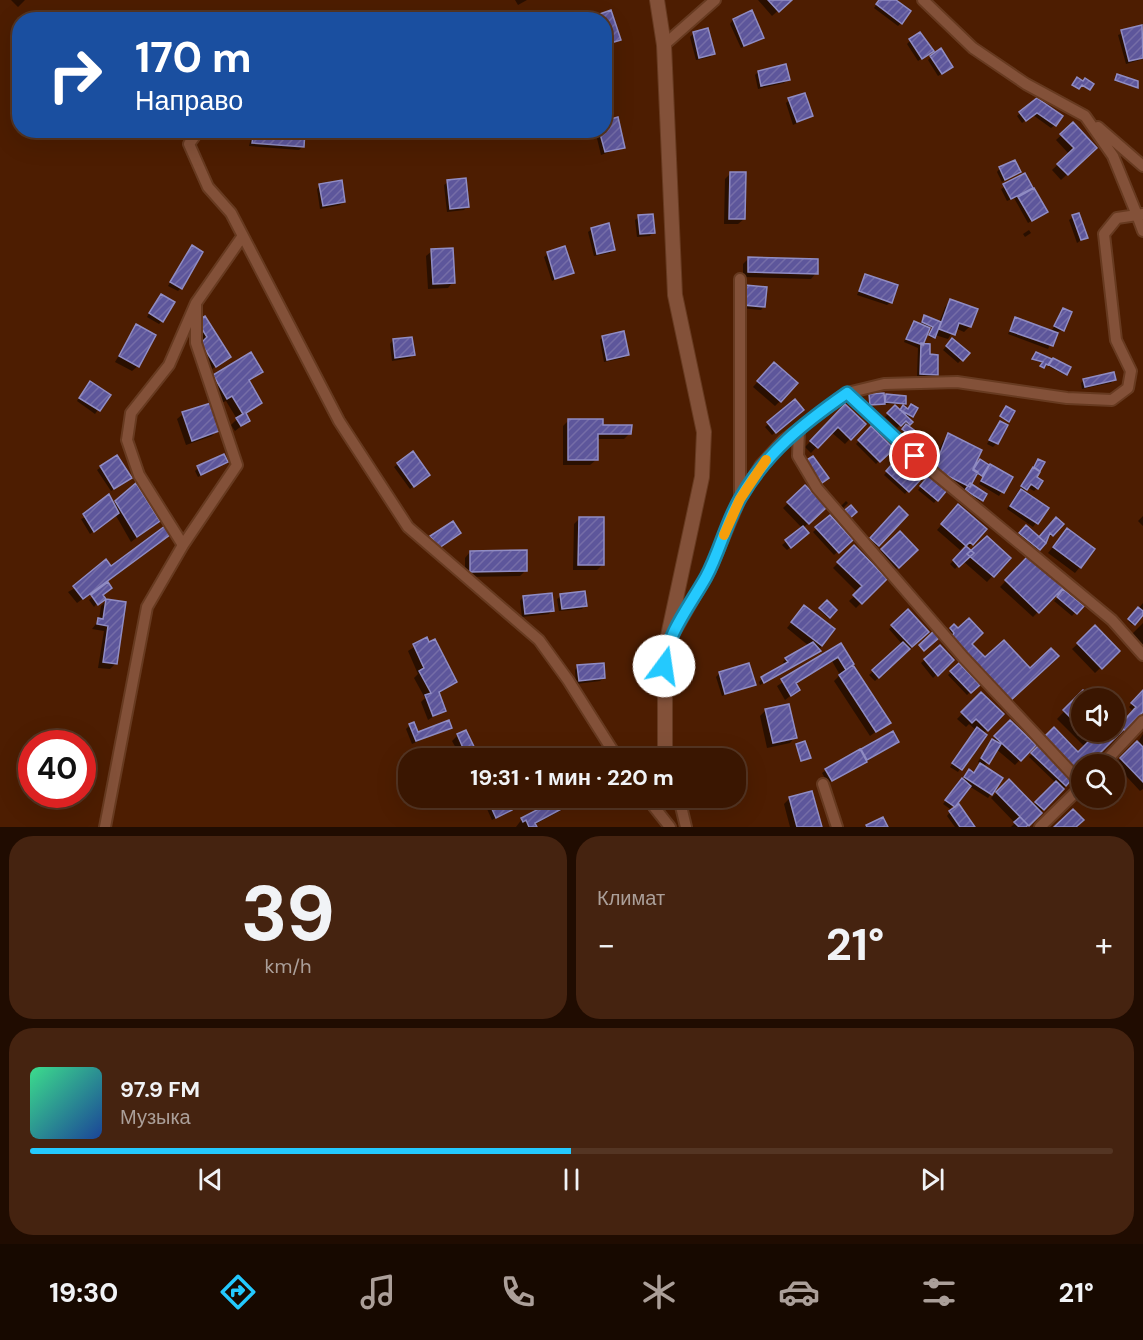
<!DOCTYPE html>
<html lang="ru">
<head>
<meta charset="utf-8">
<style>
  :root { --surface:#3a1601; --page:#452310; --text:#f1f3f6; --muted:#ab9f99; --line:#543523; --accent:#24c9fe }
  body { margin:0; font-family:"DM Sans",sans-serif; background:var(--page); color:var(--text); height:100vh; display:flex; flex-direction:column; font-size:22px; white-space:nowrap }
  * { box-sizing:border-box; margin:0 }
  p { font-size:20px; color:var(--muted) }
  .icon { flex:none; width:33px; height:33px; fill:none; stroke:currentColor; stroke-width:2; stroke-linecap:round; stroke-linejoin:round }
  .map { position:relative; height:827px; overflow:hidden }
  .details { display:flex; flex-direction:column; gap:9px; padding:9px; background:#200c01; flex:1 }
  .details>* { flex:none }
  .guide { position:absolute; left:12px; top:12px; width:600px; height:126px; border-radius:24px; box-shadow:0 6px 24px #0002,0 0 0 2px var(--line); background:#1a4fa0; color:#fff; overflow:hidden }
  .controls { position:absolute; left:1071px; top:688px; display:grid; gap:12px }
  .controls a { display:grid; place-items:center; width:54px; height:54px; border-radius:50%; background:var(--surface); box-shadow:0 6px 24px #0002,0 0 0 2px var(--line); font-size:30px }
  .speed { position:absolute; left:18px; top:730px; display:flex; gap:12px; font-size:30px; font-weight:700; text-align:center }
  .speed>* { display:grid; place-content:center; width:78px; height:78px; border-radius:50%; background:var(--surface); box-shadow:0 6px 24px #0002,0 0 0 2px var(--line); line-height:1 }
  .speed .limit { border:9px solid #d22; background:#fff; color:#111 }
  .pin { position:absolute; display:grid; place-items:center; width:51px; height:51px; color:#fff; margin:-26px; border:3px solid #fff; border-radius:50%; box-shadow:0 2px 6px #0007 }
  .me { position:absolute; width:66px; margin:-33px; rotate:14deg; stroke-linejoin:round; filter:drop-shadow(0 0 4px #0008) }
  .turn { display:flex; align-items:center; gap:21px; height:126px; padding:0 24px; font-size:27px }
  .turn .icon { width:78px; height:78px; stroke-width:2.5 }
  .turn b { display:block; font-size:42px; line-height:51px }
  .big { font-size:45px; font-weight:700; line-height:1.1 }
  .details .card { flex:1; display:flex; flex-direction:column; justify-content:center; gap:9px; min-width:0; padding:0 21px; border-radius:24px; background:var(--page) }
  .details .dial { align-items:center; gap:0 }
  .dial b { font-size:78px; line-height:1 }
  .song { display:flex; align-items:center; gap:18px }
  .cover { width:72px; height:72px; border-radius:9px; background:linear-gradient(135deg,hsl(150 70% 55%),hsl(220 70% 35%)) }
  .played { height:6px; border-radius:3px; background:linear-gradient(90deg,var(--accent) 50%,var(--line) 50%) }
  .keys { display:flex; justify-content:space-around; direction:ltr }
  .heat { display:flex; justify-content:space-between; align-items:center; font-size:33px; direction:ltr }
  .details .tiles { flex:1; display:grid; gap:9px; grid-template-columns:1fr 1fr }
  .card:last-child { grid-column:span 2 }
  .trip { position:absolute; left:398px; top:748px; width:348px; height:60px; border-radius:24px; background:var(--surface); box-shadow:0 6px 24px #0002,0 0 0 2px var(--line); font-weight:700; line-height:60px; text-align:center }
  .dock { display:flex; height:96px; justify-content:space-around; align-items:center; background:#170900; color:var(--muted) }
  .dock .icon { width:42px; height:42px }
  .dock .current { color:var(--accent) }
  .dock b { font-size:27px; color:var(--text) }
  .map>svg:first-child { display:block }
</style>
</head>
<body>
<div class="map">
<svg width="1143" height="827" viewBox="0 0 1143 827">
  <defs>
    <pattern id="building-hatch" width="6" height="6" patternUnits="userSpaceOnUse" patternTransform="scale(1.5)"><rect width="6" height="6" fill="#5d569b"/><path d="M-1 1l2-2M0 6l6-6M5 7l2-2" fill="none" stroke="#756da7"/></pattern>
  </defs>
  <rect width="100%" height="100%" fill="#4d1d01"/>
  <path fill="#0007" d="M11,0H25L18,7Z
    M515,0H527L518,5Z
    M758,0H790L772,16Z
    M880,0H894L901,23L898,26L874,8Z
    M610,12L619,40L604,47V20H592Z
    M733,20L762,37L741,48L730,24Z
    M1141,26L1143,59L1126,64L1118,35Z
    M694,33L713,54L710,57L696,60L690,37Z
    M910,41L928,54L918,61L907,44Z
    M931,57L948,70L938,76L928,60Z
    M758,72L788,79L784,83L758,89L755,75Z
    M1117,75L1137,87L1114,81Z
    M1037,99L1055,125L1051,128L1033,115L1022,123L1017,116Z
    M789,100L811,116L793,125L786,103Z
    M1073,124L1095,148L1061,180L1052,170L1069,154L1056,140Z
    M253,130H304L302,147L299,150L249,146Z
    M595,130H604L623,147L601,155Z
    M1000,168L1019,172L1002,182L997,172Z
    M731,173L744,219L738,224H724L725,179Z
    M1024,175L1046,212L1028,223L1014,198L1007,201L1001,189Z
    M448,182L468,206L464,210L447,212L444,185Z
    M320,186L344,202L340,205L320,209L317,189Z
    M639,217L653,232L650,236L637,237L635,220Z
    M1073,217L1086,237L1077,243L1069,220Z
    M592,229L614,249L610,253L594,256L588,232Z
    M1029,230L1031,233L1025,237L1023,234Z
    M192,247L181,288L178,291L168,286Z
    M432,251L453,282L448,288L428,289L426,256Z
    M548,254L572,272L552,281L544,257Z
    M749,258L816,273L811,279L743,277V264Z
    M866,276L891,302L887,305L857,295Z
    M765,289L764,306L761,310L740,308Z
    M158,299L162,321L159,324L147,317Z
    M951,301L970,326L964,332L955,328L948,339L935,335L933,338L929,337L933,328L929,326L921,345L936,374L933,378L917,377L918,348L904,342L911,326L914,323L920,325L923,318L939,323L945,307Z
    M1064,310L1062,330L1057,332L1048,349L1008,334L1016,319L1051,332Z
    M198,322L229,357L212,369L199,347L204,342L195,326Z
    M137,326L138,366L132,371L115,362Z
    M603,337L627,355L624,358L604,362L600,340Z
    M393,340L413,355L410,358L392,361L390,344Z
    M952,340L967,354L958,363L943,350Z
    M1036,354L1069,368L1065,375L1046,365L1042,368L1043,363L1032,360Z
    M769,369L780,401L775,406L753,387Z
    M261,372L248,382L260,403L245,415L248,421L235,431L231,425L237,419L226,401L221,403L208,381L214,376Z
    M1115,379L1111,383L1082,389L1081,383L1084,380Z
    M87,386L108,395L95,414L77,401Z
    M887,395L904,403L869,405L870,396L883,399Z
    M795,401L799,413L772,435L765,427Z
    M845,406L864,424L845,444L831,432L811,453L805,447Z
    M895,407L900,412L903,407L908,410L916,408L910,418L903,413L911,422L907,426L916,433L912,438L902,431L905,427L901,424L897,428L885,417Z
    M183,414L217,430L212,436L186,445L177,419Z
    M569,420L601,427L630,433L624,439H596V460L590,465H563V426Z
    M1000,423L997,443L993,447L987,444Z
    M871,428L891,449L876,464L856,444Z
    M949,435L971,470L984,472L980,476L975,473L970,484L985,494L980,501L929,474L943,441Z
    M917,439L931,453L927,456L913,445Z
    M900,457L921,476L905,494L884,475Z
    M226,462L198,477L195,471L198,468Z
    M1037,462L1039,470L1035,478L1037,488L1034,491L1027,487L1023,492L1047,508L1033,527L1007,509Z
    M398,464L425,478L410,489L394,467Z
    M991,466L1011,477L999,496L979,484Z
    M101,467L127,481L111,491L97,470Z
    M926,481L945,490L934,503L918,490Z
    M136,485L158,521L131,542L115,514L90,534L81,519L113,505Z
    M805,487L825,507L803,528L804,537L787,550L782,545L802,528L783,508Z
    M846,501L848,503L843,508L841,506Z
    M899,509L906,515L875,548L868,542Z
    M953,512L985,529L967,549L971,552L1009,558L987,582L963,561L955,569L950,564L969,546L966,544L960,550L937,530Z
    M1143,516V526L1138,521Z
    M829,517L851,540L834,555L813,532Z
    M579,519L602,565L597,570H573L574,524Z
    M1062,524L1035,552L1017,537L1026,527L1039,539Z
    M900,533L916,550L895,570L879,553Z
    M169,534L106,582L110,588L94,607L89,600L104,586L103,584L77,603L68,592Z
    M1062,536L1080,567L1075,573L1048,553Z
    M854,547L885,579L856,608L849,601L858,593L833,568Z
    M470,552L525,571L520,576L465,577V558Z
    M1028,558L1061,588L1033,617L1000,587Z
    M1064,591L1081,606L1072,616L1054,601Z
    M561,596L585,605L582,609L559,611L557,599Z
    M523,597L552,610L549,614L522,617L520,601Z
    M107,600L115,664L110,669L98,668L104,631L92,629L99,620L101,606Z
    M827,602L835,610L828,618L819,610Z
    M1143,603V613L1132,625L1128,621Z
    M908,611L927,632L875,681L869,675L902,644L889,629Z
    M799,613L833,630L816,654L760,685L759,682L762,679L785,666L783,662L786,659L809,646L787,628Z
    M1143,623V645L1132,634Z
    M954,626L985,659L1030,670L1049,664L1002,708L979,683L967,695L948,675L961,663L945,646L947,641L943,637Z
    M1095,628L1118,651L1095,673L1072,649Z
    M426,639L456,682L438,694L444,710L428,720L421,702L425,698L414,678L418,674L408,651Z
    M840,645L889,722L870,736L834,681L840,675L832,661L795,684L798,690L785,700L777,686Z
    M940,647L952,660L933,678L921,663Z
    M578,666L604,678L600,681L576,684L575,670Z
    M720,673L754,684L722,696L716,677Z
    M1083,692L1090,699H1082V732H1114L1134,712L1129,707L1143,692V710L1086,765H1082V769L1026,827H1011L1015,823L991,798L1009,781L1033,806L1056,783L1029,757L1054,730L1078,754L1085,747L1057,719Z
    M981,694L1002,714L983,734L958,772L950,767L976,730L969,724L966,727L957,719Z
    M766,710L795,737L790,743L767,748L760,716Z
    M1010,722L1034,745L1015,765L996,749L984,767L991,794L988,798L969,786L950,809L943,804L969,771L973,774L981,764L978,762L990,743Z
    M410,725L418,734L450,727L412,744L406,729Z
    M892,733L897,742L894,745L828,783L822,773L826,770Z
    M1143,734V789L1140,791L1115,764L1138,742Z
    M457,736L469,759H462L452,741Z
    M797,745L809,758L808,759L800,761Z
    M414,798H439L417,808Z
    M482,798H505L510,810L492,820Z
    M564,798H584L534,825L535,827H516L522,819Z
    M790,798L821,827H790L784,804Z
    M950,812L974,827H955L947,816Z"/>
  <path fill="url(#building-hatch)" stroke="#908cc3" stroke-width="1.5" d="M768,0H792L779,12Z
    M879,0H896L911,11L902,24L876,4Z
    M611,10L621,40L604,45V20H595L594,16Z
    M752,10L764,38L744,46L733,19Z
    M1142,25L1143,58L1129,61L1121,30Z
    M708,28L715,54L699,58L693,32Z
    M920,32L934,51L922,59L909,39Z
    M941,48L953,67L942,74L930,56Z
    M786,64L790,80L761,86L758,71Z
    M1117,74L1138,81V88L1115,80Z
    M1077,77L1083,81L1085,78L1094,84L1090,90L1082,85L1079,89L1072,85Z
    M805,93L813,116L797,122L788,98Z
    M1037,98L1063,116L1056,126L1037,113L1026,121L1019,112Z
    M618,117L625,148L605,152L599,130H604V121Z
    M1073,122L1097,148L1068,175L1057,164L1074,148L1060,134Z
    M254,130H305L304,147L252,143Z
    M1015,160L1021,172L1005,180L999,167Z
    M730,172H746L745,219H729Z
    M1025,173L1033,188L1011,199L1003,184Z
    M466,178L469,207L450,209L447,180Z
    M342,180L345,202L323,206L319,184Z
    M1034,188L1048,212L1032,221L1018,197Z
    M1079,213L1088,238L1081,240L1072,215Z
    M653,214L655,233L640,234L638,215Z
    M609,223L615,250L597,254L591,228Z
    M192,245L203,252L182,289L170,282Z
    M565,246L574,273L555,279L547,252Z
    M453,248L455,283L433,284L431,249Z
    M748,257L818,259V274L748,272Z
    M865,274L898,285L892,303L859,291Z
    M745,285L767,287L765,307L743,305Z
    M161,294L175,302L163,322L149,313Z
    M950,299L978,309L971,327L959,323L955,335L939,329Z
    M1063,308L1072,312L1064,331L1054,326Z
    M924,315L941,322L935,338L929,335L933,327L922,322Z
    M205,316L231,357L216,367L201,343L207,337L197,321Z
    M1015,317L1058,333L1053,346L1010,331Z
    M914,321L930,328L923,345L906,339Z
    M136,324L156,335L139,367L119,356Z
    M624,331L629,355L607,360L602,336Z
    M412,337L415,355L395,358L393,339Z
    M952,338L970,353L963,361L946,346Z
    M921,343L930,344V354L938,355V375L920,374Z
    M251,352L263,372L249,380L262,403L246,413L250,421L241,426L236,418L243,414L232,396L227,399L213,375Z
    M1036,352L1052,359L1048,365L1046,364L1044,368L1040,366L1043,362L1032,359Z
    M1053,358L1071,367L1067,375L1049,365Z
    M774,362L798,383L781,402L757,381Z
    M1114,372L1116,380L1085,387L1083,379Z
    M90,381L111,395L100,411L79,398Z
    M884,393L885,404L870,405L869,394Z
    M886,394L906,396V404L885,402Z
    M795,399L804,410L776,433L767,422Z
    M211,403L219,431L192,441L182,412Z
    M845,404L866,424L851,440L838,427L818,448L810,441Z
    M911,404L918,408L913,417L900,410L903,405L908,409Z
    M895,405L913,422L910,425L906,421L901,426L887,413Z
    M1006,406L1015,411L1009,422L1000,416Z
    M568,419H603V425H632L631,434H598V460H568Z
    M1000,421L1008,425L998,444L989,440Z
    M906,424L918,433L914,438L902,429Z
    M871,426L894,449L880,462L858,440Z
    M948,433L982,450L973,469L978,472L970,487L934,469Z
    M920,434L937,446L932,454L915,441Z
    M413,451L430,475L414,487L397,463Z
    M224,454L228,462L201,475L197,466Z
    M117,455L132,478L114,489L100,466Z
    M900,455L924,476L909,492L886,471Z
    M813,456L829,478L822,483L805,461Z
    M980,459L989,465L982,476L973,470Z
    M1038,459L1045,462L1040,471L1034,467Z
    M990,464L1013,477L1004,493L981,481Z
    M1033,467L1040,472L1037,477L1043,481L1038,489L1031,484L1027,490L1021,486Z
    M929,475L947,490L938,501L920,486Z
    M136,483L160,521L137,537L115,501Z
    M970,483L987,494L983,501L965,490Z
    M805,485L827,507L809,524L787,502Z
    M1021,489L1049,508L1038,524L1010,506Z
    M109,494L119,513L94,532L83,514Z
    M958,504L987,529L973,545L970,542L966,546L941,524Z
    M851,505L857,512L850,518L845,510Z
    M899,506L908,515L879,546L870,538Z
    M830,515L853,540L839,553L815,527Z
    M579,517H604V565H578Z
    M1056,517L1064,524L1053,536L1050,533L1046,543L1039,537Z
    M453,521L461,533L439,548L430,536Z
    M1026,525L1046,543L1040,550L1019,533Z
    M165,526L171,534L83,599L73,586L106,559L111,566Z
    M803,526L809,533L791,548L785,540Z
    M1067,528L1095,549L1081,568L1053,547Z
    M900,531L918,550L899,568L881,549Z
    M987,536L1011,558L994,577L967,554Z
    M854,545L887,579L862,604L853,595L862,586L837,562Z
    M966,546L974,553L959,567L953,560Z
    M527,550V571L470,572V551Z
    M1028,556L1063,588L1039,613L1005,580Z
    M108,582L112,588L103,595L106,599L98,605L91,595Z
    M1063,589L1084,606L1077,614L1057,597Z
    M585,591L587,606L562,609L560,594Z
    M552,593L554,611L525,614L523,596Z
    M106,599L126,602L117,664L103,662L108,626L97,624L98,618L103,619Z
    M827,600L837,610L830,618L819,608Z
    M804,605L835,629L822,646L791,622Z
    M1138,607L1143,611V615L1135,625L1128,619Z
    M908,609L929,632L912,647L891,625Z
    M969,618L983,633L972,644L985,657L1004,640L1030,668L1051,648L1059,656L1010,701L951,638L954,633L950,628L954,624L958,628Z
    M1095,625L1120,651L1102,669L1077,643Z
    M934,631L939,638L924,651L919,645Z
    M427,637L429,642L435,639L457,682L439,692L446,711L433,716L425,695L431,693L419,671L424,668L413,644Z
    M813,642L821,651L764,683L761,677L788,662L785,658Z
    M903,642L910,649L879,678L872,670Z
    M841,643L854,664L846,670L838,657L796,683L800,690L791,696L781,679Z
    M940,645L954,660L938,676L924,659Z
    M604,663L605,678L579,681L577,665Z
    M749,663L756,685L725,694L719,672Z
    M959,663L980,685L971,693L950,671Z
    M853,665L891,723L876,732L839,675Z
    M1083,690L1092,699H1082V729L1063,710Z
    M1143,690V712L1126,731L1119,726L1136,707L1131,703Z
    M981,692L1004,714L988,731L976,719L972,723L961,712Z
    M789,704L797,738L773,743L765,709Z
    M449,720L452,728L416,741L409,724L414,722L418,732Z
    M1010,720L1036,745L1021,761L994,736Z
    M1114,722L1123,730L1088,765H1082L1080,773L1044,737L1054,727L1078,752L1091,739L1085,732H1114Z
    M977,727L987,735L962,770L952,763Z
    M466,730L480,759H470L463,748L457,734Z
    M893,731L899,742L867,760L861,749Z
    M992,739L1001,744L989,764L981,758Z
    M805,741L811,758L801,761L796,744Z
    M1137,741L1143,747V782L1120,758Z
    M1038,746L1072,779L1066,786L1031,753Z
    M860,749L867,762L832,781L825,769Z
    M980,763L1003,778L992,795L964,777L969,769L974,773Z
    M962,778L971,786L955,807L945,800Z
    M1009,779L1042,813L1029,826L996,792Z
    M1056,781L1064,789L1044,810L1035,802Z
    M812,791L822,827H797L789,797Z
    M487,798H508L512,810L496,818Z
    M560,798H582L535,823L537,827H529L526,820L523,822L521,818Z
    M959,804L975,827H960L949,811Z
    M1073,809L1084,820L1076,827H1054Z
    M883,817L888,827H867L866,825Z
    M1020,817L1028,825L1026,827H1019L1014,822Z"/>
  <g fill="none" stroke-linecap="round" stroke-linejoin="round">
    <defs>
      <path id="minor" d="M664,45L715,0
        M1098,127L1143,166
        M199,130L189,144L208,187L231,213L339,421L408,527L539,640L568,680L618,759
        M1143,214L1137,215L1143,231
        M847,393L933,472L1112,620L1143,655
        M799,429L798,456L817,488L964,658L1082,784
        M740,498V279
        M183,545L139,475L127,440L131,413L169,365L196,303L242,237
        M670,640L710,570L740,499L761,465L784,440L847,393L884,384L957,382L1067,398L1112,400L1128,388L1131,371L1116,340L1104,234L1117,218L1137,215L1113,156L1085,116L1026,84L973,48L923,0
        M665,746L669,759
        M1102,765L1143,721
        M823,784L837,827
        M647,798L670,827
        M679,798L686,827
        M105,827L147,607L183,545L237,465L196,343V303
        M1040,827L1082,786"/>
      <path id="tertiary" d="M657,0L664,45L675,295L704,432L702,477L665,650V746"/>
    </defs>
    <use href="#minor" stroke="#673a20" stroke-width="14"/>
    <use href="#tertiary" stroke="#673a20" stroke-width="16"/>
    <use href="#minor" stroke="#835139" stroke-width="10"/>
    <use href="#tertiary" stroke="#835139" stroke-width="14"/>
  </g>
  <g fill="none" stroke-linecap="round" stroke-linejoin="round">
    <defs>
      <path id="route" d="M664,666C666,635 691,604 706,577C720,551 726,522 741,497C767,452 804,423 847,393L915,456"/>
    </defs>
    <use href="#route" stroke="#1783a5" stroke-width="15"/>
    <use href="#route" stroke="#24c9fe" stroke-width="10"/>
    <path stroke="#f59e0b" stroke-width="10" d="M724,535L740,499L766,460"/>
  </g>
</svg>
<div class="controls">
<a><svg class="icon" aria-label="sound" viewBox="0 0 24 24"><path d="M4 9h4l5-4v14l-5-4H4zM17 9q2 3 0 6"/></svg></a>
<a><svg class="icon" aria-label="search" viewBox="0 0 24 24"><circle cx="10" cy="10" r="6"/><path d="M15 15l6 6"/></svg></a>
</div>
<div class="speed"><div class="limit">40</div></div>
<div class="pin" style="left:915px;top:456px;background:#d93025"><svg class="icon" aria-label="arrive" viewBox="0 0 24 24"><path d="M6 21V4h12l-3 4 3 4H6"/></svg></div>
<svg class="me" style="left:664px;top:666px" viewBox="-20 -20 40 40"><circle r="19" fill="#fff"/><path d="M0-13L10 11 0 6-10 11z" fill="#24c9fe"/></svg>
<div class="trip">19:31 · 1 мин · 220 m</div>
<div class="guide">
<div class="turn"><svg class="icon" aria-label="right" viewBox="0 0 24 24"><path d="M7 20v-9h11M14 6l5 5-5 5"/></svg><div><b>170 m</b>Направо</div></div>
</div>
</div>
<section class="details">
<div class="tiles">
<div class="card dial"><b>39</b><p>km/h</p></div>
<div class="card"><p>Климат</p>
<div class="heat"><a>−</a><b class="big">21°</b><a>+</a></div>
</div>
<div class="card">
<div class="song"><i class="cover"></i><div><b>97.9 FM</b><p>Музыка</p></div></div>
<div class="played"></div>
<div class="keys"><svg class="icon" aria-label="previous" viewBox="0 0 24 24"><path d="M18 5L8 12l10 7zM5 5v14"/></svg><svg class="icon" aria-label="pause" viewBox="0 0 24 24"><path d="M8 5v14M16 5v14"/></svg><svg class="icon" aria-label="next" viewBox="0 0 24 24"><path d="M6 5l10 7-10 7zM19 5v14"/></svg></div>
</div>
</div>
</section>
<nav class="dock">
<b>19:30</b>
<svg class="icon current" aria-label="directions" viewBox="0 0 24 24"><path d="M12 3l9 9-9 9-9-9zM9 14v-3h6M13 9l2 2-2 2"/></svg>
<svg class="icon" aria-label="music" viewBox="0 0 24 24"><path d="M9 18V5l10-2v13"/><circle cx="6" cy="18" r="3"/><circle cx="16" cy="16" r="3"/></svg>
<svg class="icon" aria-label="phone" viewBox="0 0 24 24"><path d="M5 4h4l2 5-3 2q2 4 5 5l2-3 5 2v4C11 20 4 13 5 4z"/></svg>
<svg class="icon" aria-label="climate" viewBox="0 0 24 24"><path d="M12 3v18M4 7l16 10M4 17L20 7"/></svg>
<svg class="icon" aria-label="car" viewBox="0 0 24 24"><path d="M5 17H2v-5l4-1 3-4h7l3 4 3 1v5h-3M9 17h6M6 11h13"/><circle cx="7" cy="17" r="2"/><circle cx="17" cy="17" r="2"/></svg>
<svg class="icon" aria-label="filters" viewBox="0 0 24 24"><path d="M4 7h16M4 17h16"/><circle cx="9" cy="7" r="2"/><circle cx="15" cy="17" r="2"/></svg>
<b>21°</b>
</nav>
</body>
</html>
